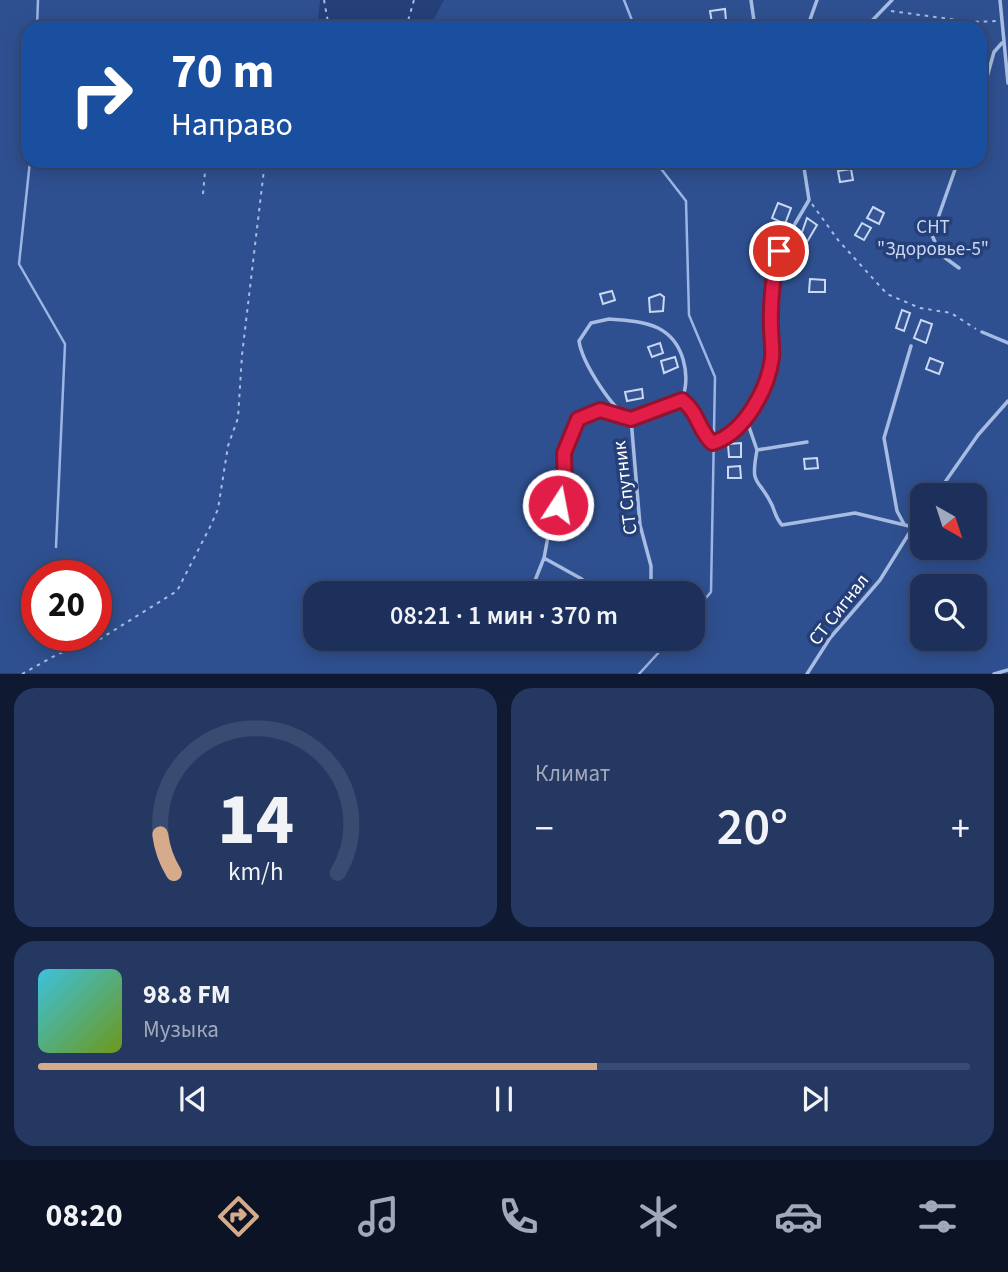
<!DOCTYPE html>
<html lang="ru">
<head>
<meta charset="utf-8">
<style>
  :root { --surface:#1c305b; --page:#253861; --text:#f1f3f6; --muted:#a0a9bb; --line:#3a4b71; --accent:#d6ab8b }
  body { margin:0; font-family:"Source Sans 3",sans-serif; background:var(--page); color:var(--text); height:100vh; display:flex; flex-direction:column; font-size:26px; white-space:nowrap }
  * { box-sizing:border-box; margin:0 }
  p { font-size:23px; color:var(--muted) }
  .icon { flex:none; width:38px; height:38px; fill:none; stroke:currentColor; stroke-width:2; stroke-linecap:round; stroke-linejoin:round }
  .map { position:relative; height:674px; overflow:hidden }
  .sheet { display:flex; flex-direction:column; gap:14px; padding:14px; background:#0f1a32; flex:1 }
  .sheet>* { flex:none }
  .hud { position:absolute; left:21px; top:21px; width:966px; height:147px; border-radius:21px; box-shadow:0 4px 18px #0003,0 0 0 2px var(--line); background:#1a4fa0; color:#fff; overflow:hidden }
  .needle { width:46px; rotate:141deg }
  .fabs { position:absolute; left:910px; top:483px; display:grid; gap:14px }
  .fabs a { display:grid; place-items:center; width:77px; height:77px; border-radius:14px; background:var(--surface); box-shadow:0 4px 18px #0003,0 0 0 2px var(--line); font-size:35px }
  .speed { position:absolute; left:21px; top:560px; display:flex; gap:14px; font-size:35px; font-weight:700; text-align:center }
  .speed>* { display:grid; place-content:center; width:91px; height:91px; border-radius:50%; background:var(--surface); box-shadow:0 4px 18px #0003,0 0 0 2px var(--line); line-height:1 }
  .speed .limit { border:10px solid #d22; background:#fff; color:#111 }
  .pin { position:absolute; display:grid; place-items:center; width:60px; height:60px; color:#fff; margin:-30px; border:4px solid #fff; border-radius:50%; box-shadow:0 2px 7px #0007 }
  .me { position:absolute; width:77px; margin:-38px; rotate:11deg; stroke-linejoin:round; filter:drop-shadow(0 0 5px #0008) }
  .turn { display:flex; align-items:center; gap:24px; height:147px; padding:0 35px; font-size:32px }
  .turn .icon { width:91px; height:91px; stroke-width:2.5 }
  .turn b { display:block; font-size:49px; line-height:60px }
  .big { font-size:52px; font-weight:600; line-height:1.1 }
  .sheet .widget { flex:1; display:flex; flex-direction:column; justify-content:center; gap:10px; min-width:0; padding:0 24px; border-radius:21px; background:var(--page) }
  .sheet .dial { align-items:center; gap:0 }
  .dial svg { height:182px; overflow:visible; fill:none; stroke:var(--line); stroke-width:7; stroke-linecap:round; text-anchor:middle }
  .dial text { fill:var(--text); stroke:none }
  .song { display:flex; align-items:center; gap:21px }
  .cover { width:84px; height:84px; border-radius:10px; background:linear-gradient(135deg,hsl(190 70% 55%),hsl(80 70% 35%)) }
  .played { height:7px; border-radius:4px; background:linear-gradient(90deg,var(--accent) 60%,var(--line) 60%) }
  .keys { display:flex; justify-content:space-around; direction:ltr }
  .heat { display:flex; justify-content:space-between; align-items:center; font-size:38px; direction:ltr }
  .sheet .tiles { flex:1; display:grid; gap:14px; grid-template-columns:1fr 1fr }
  .widget:last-child { grid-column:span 2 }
  .trip { position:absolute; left:303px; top:581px; width:402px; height:70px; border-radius:21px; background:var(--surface); box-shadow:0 4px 18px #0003,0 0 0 2px var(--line); font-weight:600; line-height:70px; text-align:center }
  .tab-bar { display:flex; height:112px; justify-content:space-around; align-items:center; background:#0b1324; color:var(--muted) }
  .tab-bar .icon { width:49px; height:49px }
  .tab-bar .current { color:var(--accent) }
  .tab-bar b { font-size:32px; color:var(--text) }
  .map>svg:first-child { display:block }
</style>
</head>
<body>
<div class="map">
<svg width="1008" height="674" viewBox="0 0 1008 674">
  <rect width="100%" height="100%" fill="#254079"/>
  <path fill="#2f5090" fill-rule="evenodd" d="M0,0H320L317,28H28V161H980V28H429L444,0H1008V673H0ZM922,495H975V548H922ZM37,576H96V635H37ZM922,586H975V639H922ZM315,593H693V639H315Z"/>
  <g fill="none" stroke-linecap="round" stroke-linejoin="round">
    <path stroke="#9bb5e4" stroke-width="2.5" d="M624,0L635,28
      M37,28L38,0
      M30,161L19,264L65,344L56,547
      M655,161L686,201L689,315L715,377L711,592L693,613
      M639,674L671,639"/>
  </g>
  <path fill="#355595" stroke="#c9d8f3" stroke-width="2" d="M725,9L726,21L712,23L710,11Z
    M851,169L853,180L840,182L838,171Z
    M778,203L791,208L785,224L772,218Z
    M873,207L884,213L879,224L867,218Z
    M807,218L817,225L807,242L800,238Z
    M862,223L871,228L864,240L855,235Z
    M810,279L825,280V292H809Z
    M612,291L615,300L603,304L600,294Z
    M660,294L664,297L663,311L650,312L649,298Z
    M902,310L910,313L904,331L896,328Z
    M921,320L932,324L926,343L914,338Z
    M660,343L663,353L652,357L648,347Z
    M675,357L678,367L664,373L661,361Z
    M930,358L943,363L939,374L926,369Z
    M642,389L643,398L627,401L625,392Z
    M741,443V457H729L728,444Z
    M817,458L818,468L805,469L804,459Z
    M740,466L741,478H728V467Z"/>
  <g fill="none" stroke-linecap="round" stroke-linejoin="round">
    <path stroke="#a7bce3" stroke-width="2" stroke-dasharray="3.5 5" stroke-linecap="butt" d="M324,0L329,28
      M891,11L972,22L997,21
      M406,28L414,0
      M203,194L206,161
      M812,204L838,240L887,294L920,308L951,313L976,329
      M22,674L58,654L100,639L177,591L210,527L218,509L228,446L238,418L242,355L265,161"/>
    <path stroke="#a7bce3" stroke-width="3.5" d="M751,0L755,28
      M1000,0L1008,83
      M807,28L817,0
      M865,28L892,0
      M980,102L994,52L1002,43
      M958,161L932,235L940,254L959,268
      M609,319C624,320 644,321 658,328C684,341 691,375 682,400L631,419C612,410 582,362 579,341L591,323Z
      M982,332L1008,343
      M682,400C698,412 698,429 712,443L723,440L746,418L764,387L772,358L771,299L779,251L809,200L803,161
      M746,418L757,450L807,442
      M631,419L640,525L651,566V580L645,593
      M757,450C750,488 758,476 772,505C775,512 776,519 782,525L855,513L913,527L922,515
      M936,495L978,435L1008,401
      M904,524L897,511L884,438L911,346
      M544,558L580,578L600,593
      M530,593L544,558L551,521L565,488L564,453L578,419L600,410L618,413
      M807,674L830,638L880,580L913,527
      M994,674L1008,670"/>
  </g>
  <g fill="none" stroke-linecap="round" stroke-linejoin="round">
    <defs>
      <path id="route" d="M558,505L565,488L564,453L578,419L600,410L631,419L682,400C698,412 698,429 712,443C744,434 768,389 772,358C773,348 771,336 771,326C770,300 773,276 779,251"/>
    </defs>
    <use href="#route" stroke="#92132f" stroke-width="18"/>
    <use href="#route" stroke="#e11d48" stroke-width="12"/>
  </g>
  <g text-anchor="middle" stroke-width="7" stroke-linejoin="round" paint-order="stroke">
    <g font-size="19" fill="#c9d8f3" stroke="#254079">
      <text x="933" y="233">СНТ<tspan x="933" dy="22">"Здоровье-5"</tspan></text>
    </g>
    <g font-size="19" fill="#fff" stroke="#254079">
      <text transform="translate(624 488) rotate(-97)" y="7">СТ Спутник</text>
      <text transform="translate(838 609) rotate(-52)" y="7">СТ Сигнал</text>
    </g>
  </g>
</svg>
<div class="fabs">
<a><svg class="needle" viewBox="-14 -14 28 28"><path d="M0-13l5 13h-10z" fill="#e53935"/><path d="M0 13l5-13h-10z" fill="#a0a9bb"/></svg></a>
<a><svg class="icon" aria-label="search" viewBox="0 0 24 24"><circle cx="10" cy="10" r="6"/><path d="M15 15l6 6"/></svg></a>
</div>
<div class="speed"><div class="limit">20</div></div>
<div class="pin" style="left:779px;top:251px;background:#d93025"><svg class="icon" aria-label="arrive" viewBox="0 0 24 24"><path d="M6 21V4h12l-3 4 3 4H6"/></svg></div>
<svg class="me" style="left:558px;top:505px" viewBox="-20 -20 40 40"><circle r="17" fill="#e11d48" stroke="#fff" stroke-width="3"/><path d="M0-11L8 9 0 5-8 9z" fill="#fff"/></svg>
<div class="trip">08:21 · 1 мин · 370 m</div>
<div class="hud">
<div class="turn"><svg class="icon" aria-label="right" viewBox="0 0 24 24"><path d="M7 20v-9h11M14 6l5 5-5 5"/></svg><div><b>70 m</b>Направо</div></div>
</div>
</div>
<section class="sheet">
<div class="tiles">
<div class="widget dial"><svg viewBox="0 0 100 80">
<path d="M14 69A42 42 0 1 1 86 69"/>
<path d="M14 69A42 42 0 0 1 8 52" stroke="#d6ab8b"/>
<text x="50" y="56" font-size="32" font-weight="700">14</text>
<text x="50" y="72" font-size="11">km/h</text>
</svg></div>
<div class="widget"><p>Климат</p>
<div class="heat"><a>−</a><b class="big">20°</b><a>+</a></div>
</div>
<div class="widget">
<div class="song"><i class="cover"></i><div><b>98.8 FM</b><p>Музыка</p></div></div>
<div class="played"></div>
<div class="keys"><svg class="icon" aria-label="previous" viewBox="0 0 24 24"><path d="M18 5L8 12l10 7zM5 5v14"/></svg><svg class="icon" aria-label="pause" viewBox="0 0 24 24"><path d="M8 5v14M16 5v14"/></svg><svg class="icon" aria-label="next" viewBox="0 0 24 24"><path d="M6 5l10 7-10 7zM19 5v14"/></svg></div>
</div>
</div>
</section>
<nav class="tab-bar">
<b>08:20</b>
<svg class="icon current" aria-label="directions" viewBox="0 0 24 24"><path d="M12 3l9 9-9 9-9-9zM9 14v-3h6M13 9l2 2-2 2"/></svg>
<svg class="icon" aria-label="music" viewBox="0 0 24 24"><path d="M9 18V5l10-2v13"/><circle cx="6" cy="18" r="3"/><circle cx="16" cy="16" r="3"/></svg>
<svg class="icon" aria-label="phone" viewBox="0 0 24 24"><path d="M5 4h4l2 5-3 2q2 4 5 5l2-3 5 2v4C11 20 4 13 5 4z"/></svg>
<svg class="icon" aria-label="climate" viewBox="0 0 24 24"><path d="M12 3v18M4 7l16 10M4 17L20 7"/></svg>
<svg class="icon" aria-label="car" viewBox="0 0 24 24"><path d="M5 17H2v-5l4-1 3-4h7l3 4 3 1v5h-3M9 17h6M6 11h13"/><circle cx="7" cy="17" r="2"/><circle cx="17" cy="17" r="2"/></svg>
<svg class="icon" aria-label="filters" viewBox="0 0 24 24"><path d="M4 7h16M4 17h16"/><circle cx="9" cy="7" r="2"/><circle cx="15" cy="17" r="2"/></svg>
</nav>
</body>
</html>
